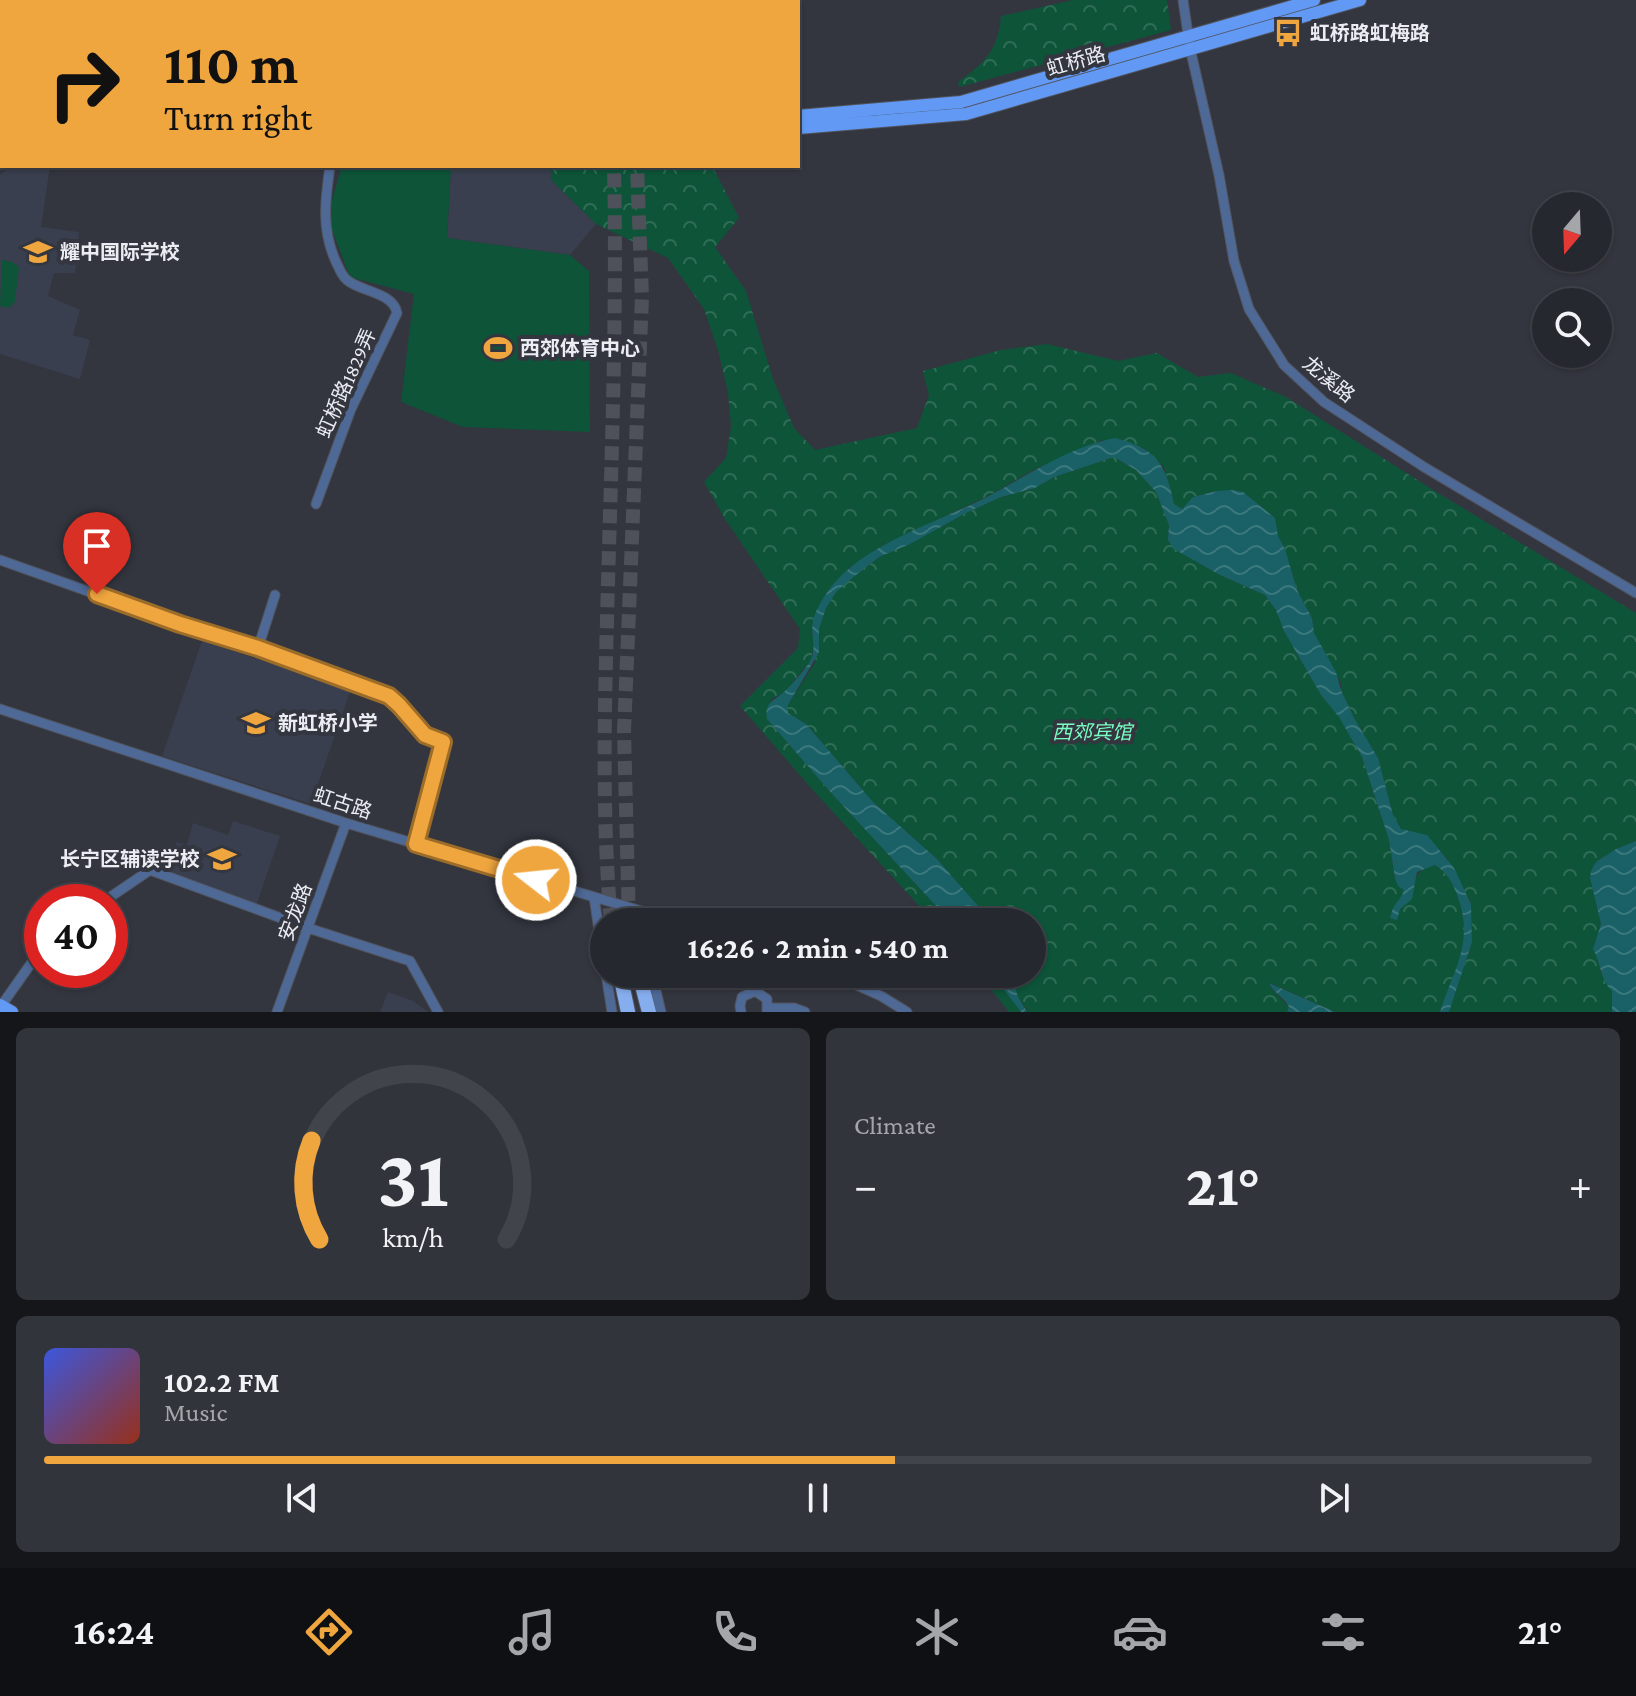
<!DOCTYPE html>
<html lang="en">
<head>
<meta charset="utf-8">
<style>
  :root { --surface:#26282f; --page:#32343b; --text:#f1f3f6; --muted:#a4a6aa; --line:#42444b; --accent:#f0a63f }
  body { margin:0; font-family:"Crimson Pro","Noto Sans SC",serif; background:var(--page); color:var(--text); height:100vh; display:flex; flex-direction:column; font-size:30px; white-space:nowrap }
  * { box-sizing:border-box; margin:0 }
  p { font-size:26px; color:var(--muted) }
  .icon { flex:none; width:44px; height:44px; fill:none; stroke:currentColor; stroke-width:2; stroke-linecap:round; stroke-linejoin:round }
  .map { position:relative; height:1012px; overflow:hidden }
  .drawer { display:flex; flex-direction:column; gap:16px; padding:16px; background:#15161a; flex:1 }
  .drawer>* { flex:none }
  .banner { position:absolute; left:0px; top:0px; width:800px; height:168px; box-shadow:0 2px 6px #0004,0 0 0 2px var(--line); background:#f0a63f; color:#111; overflow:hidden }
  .needle { width:52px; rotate:199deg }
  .tools { position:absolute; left:1532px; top:192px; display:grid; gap:16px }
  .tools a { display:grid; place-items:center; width:80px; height:80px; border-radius:50%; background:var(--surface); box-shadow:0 2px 6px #0004,0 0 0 2px var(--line); font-size:40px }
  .speed { position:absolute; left:24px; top:884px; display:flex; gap:16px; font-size:40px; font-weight:700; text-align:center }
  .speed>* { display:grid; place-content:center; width:104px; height:104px; border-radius:50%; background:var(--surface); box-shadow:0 2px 6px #0004,0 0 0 2px var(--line); line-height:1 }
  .speed .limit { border:12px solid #d22; background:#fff; color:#111 }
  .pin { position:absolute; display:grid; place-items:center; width:68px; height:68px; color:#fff; margin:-82px -34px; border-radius:50% 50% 50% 0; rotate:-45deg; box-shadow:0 0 8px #0007 }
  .pin .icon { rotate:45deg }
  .me { position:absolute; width:88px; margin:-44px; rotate:286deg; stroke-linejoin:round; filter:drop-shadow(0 0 6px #0008) }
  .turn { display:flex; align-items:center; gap:28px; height:168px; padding:0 32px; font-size:36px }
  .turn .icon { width:104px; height:104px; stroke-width:2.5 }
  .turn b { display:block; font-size:56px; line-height:68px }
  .big { font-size:60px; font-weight:700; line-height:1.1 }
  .drawer .widget { flex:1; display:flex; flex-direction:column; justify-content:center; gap:12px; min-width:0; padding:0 28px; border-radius:12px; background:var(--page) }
  .drawer .dial { align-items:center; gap:0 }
  .dial svg { height:208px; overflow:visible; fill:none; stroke:var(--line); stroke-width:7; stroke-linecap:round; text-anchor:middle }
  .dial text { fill:var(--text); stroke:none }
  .song { display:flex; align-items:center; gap:24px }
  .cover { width:96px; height:96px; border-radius:12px; background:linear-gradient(135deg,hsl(230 70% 55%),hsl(10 70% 35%)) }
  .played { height:8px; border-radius:4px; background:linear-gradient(90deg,var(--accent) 55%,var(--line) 55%) }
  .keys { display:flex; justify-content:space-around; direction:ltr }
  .heat { display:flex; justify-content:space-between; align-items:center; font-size:44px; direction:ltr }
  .drawer .tiles { flex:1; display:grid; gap:16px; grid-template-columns:1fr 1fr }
  .widget:last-child { grid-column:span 2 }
  .trip { position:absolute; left:590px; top:908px; width:456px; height:80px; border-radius:40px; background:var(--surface); box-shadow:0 2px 6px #0004,0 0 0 2px var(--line); font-weight:700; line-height:80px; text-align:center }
  .tab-bar { display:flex; height:128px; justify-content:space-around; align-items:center; background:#0f1013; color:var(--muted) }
  .tab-bar .icon { width:56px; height:56px }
  .tab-bar .selected { color:var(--accent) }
  .tab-bar b { font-size:36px; color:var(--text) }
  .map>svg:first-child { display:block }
</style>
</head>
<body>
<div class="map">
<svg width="1636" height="1012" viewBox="0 0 1636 1012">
  <defs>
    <pattern id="forest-crowns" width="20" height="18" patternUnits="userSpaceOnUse" patternTransform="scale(2)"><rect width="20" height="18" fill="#0d5439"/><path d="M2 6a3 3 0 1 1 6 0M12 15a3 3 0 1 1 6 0" fill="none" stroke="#306d56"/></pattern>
    <pattern id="water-waves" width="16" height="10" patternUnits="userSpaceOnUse" patternTransform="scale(2)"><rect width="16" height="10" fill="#196167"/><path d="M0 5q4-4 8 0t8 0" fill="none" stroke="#3b787d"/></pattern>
  </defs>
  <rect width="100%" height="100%" fill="#33363f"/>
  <path fill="#393f4e" d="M407,0H555L406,2Z
    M11,166H50L41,227L79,232L75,273H54L48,296L80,310L73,335L90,340L80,379L0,354V175Z
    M451,166H550L552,181L596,224L570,255L447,238Z
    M202,641L351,689L311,804L162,756Z
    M233,821L280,836L256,906L168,873L176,842L187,845L193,823L228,835Z
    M388,992L413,1001L428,1012H380Z"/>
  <path fill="url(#forest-crowns)" d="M1073,0H1167L1171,30L959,87L958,82C985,63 998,50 1001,16Z
    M550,166H712L739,218L715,247L746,291L773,379L794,428L815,450L917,428L929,395L923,371L1001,350L1047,344L1118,361L1157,353L1198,377L1231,373L1286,397L1438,493L1636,613V841L1616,849L1596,862L1590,878L1601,924L1593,949L1598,958L1601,973L1612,991V1012H1449L1472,942L1471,903L1446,857L1401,829L1393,815L1378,758L1354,718L1341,690V683L1314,633L1312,618L1297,590L1285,549L1278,536L1275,518L1243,492L1217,491L1193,497L1182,510L1174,504L1164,467L1144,448L1102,440L1033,470L988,496L886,544L849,568L826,593L812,632L814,644L811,660L784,693L771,699L767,719L834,796L951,922H934L811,788L740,706L798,648L800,629L725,519L704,482L726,458L731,426L728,393L718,350L704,309L668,258L596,224L552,181Z
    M1114,457L1136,470L1156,492L1169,525L1168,540L1220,575L1265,595L1276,610L1284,631L1321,695L1339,716L1362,757L1389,840L1395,878L1405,890L1400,909C1425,890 1403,873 1435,865C1447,872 1452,882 1457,895C1475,941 1455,969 1440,1012H1335L1270,983L1271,988L1289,1007L1287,1012H1028L1018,997L1011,974H1032V922H992L937,859L873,802L806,724L788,713V705L815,663L819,629L826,608L836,591L856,575L879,557L909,544L966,513L1001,497L1035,488L1054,477Z
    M979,974H992L1021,1012H1009Z"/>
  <path fill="#0d5439" d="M342,166H451L447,238L570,255L589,271L590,432L463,427L401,402L414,294L350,277L327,217Z
    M2,260L12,262L19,267L15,302L9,308L0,306Z"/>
  <path fill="url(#water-waves)" d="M1115,438C1156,448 1166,464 1174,504L1182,509L1193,497L1217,491L1231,490L1243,492L1275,518L1278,536L1285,549L1297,590L1312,618L1314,633L1336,672L1341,690L1354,718L1378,758L1393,815L1401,829L1427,835L1454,868L1471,904L1472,942L1449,1012H1440C1454,969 1475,941 1457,895C1452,882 1447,872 1435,865L1417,872L1412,899L1400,909L1397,920L1390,918C1394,901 1400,902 1404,890L1398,886L1395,878L1389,840L1362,757L1339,717L1321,695L1284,631L1276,610L1265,595L1220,575L1174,549L1168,540L1169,525L1156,492L1136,470L1114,457L1054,477L1035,488L1001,497L966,513L910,544L879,557L856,575L836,592L826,608L819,629V652L788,705V713L806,724L873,802L937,859L992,922H951L834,796L767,719C764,701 775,701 785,691C793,683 802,673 809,663C818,650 810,635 813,621C815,612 821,601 826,594C858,545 937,523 987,497C1028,475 1069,447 1115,438Z
    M1636,841V1012H1612V991C1600,979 1601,963 1593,949L1601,924L1590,878L1591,871L1596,862L1616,849Z
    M992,974H1011L1018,997L1027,1012H1021Z
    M1269,983L1335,1012H1287L1289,1007C1284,997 1272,992 1269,983Z"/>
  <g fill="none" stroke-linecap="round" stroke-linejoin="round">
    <path stroke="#4f515a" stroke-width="14" stroke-dasharray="14 7" stroke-linecap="butt" d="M611,0V2
      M611,922C601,809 605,696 608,583C612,444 617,305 614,166
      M629,922L624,732L642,297L637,166"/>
    <defs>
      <path id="minor" d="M1183,0L1190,48L1219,175L1234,261L1249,309L1284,365L1324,402L1424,467L1636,593
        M0,31L2,0
        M316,504L351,409L397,313C393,292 361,292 347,280C342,276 340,270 337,264C321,231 325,201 330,166
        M0,560L180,624L258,648L389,696L399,705L425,735L443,742L416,844
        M258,648L275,595
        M0,709L346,823L678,922
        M594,897L604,964
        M103,902L150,870L308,928L410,961L438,1012
        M606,974L612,1012
        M652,974L661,1012
        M832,974L881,996L907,1012
        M1,1006L42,948
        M277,1012L346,823
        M741,1012L740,1006L742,997L755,991L767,999V1012
        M771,1012L769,1008H794L805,1012"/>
      <path id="major" d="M603,2V0
        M629,2V0
        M798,116L961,102L1314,0
        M798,128L966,114L1360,0
        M0,132H2
        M0,144H2
        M0,1005L12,1012"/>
      <path id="highway" d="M620,974L628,1012
        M639,974L649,1012"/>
    </defs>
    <use href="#minor" stroke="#50535c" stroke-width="11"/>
    <use href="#major" stroke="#50535c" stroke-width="14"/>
    <use href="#highway" stroke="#50535c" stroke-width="16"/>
    <use href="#minor" stroke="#4e6996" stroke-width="9"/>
    <use href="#major" stroke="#6199f4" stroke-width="12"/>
    <use href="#highway" stroke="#86aeef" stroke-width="14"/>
  </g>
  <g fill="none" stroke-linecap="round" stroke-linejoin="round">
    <defs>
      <path id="route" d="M97,594L180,624L258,648L389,696L399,705L425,735L443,742L416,844L536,880"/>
    </defs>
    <use href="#route" stroke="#9c6c29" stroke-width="20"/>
    <use href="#route" stroke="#f0a63f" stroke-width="14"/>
  </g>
  <defs>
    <symbol id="bus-bare" viewBox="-9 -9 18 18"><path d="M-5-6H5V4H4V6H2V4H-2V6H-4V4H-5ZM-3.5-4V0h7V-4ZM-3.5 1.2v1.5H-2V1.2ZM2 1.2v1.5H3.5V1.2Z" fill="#f0a63f" stroke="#33363f" stroke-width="2.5" paint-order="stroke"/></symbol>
    <symbol id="school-bare" viewBox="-9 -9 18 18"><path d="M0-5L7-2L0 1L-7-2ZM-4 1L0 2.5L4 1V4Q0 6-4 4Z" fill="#f0a63f" stroke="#33363f" stroke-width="2.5" paint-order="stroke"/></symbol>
    <symbol id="stadium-bare" viewBox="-9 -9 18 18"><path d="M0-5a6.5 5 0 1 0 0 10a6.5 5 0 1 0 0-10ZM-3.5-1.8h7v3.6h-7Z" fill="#f0a63f" stroke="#33363f" stroke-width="2.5" paint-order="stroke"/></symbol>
  </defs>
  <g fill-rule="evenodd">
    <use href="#bus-bare" x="1268" y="13" width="40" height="40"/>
    <use href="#school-bare" x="18" y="232" width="40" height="40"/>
    <use href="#stadium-bare" x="478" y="328" width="40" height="40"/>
    <use href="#school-bare" x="236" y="703" width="40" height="40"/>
    <use href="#school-bare" x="202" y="839" width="40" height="40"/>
  </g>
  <g text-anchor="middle" stroke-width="8" stroke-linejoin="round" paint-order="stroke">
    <g font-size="20" font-weight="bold" fill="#ebedf3" stroke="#33363f" text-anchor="start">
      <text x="1310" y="40">虹桥路虹梅路</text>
      <text x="60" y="259">耀中国际学校</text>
      <text x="520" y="355">西郊体育中心</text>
      <text x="278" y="730">新虹桥小学</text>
      <text x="200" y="866" text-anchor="end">长宁区辅读学校</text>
    </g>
    <g font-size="20" fill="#ebedf3" stroke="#33363f">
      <text transform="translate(1076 61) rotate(-16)" y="7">虹桥路</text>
      <text transform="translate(1329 379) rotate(39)" y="7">龙溪路</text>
      <text transform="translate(346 383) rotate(-66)" y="7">虹桥路1829弄</text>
      <text transform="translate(343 803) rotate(18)" y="7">虹古路</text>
      <text transform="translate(295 912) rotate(-70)" y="7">安龙路</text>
    </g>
    <g font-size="20" font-style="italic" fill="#78fdc2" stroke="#33363f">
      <text x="1092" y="739">西郊宾馆</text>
    </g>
  </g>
</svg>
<div class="tools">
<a><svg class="needle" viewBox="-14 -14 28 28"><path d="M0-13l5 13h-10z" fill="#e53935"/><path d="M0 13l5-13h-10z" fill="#a4a6aa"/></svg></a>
<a><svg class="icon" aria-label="search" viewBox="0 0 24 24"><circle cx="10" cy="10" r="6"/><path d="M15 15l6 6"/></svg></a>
</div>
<div class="speed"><div class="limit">40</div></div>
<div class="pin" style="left:97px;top:594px;background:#d93025"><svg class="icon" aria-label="arrive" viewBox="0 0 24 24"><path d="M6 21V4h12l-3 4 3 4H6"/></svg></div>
<svg class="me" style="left:536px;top:880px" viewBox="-20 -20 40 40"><circle r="17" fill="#f0a63f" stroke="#fff" stroke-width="3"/><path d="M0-11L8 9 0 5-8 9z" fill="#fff"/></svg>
<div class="trip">16:26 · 2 min · 540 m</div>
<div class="banner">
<div class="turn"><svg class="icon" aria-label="right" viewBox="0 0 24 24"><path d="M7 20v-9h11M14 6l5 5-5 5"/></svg><div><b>110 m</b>Turn right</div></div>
</div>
</div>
<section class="drawer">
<div class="tiles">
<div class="widget dial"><svg viewBox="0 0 100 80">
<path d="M14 69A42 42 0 1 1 86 69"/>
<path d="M14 69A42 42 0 0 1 11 31" stroke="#f0a63f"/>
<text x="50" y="56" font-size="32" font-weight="700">31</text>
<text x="50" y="72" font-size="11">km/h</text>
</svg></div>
<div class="widget"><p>Climate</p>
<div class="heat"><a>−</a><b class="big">21°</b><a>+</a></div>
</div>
<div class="widget">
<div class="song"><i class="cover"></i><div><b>102.2 FM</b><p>Music</p></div></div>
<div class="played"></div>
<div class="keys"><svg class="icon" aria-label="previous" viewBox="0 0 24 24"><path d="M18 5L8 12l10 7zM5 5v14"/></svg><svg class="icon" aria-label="pause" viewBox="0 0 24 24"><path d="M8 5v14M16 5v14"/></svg><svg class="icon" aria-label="next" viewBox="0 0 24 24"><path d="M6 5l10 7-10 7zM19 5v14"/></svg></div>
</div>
</div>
</section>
<nav class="tab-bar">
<b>16:24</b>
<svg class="icon selected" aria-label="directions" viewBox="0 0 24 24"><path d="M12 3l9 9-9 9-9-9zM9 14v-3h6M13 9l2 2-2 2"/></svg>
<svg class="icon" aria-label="music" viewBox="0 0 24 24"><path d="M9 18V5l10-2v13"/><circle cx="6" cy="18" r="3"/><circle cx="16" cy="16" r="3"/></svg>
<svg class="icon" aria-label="phone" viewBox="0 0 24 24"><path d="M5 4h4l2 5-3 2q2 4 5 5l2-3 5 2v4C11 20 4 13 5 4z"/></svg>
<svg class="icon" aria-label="climate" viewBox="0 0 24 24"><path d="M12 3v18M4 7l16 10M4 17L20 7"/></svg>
<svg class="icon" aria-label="car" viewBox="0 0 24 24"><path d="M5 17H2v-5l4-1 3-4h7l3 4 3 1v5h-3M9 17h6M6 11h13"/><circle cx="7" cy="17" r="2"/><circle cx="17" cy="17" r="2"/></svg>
<svg class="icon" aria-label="filters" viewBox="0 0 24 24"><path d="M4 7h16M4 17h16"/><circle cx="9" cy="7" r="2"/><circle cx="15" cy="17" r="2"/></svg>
<b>21°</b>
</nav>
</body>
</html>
